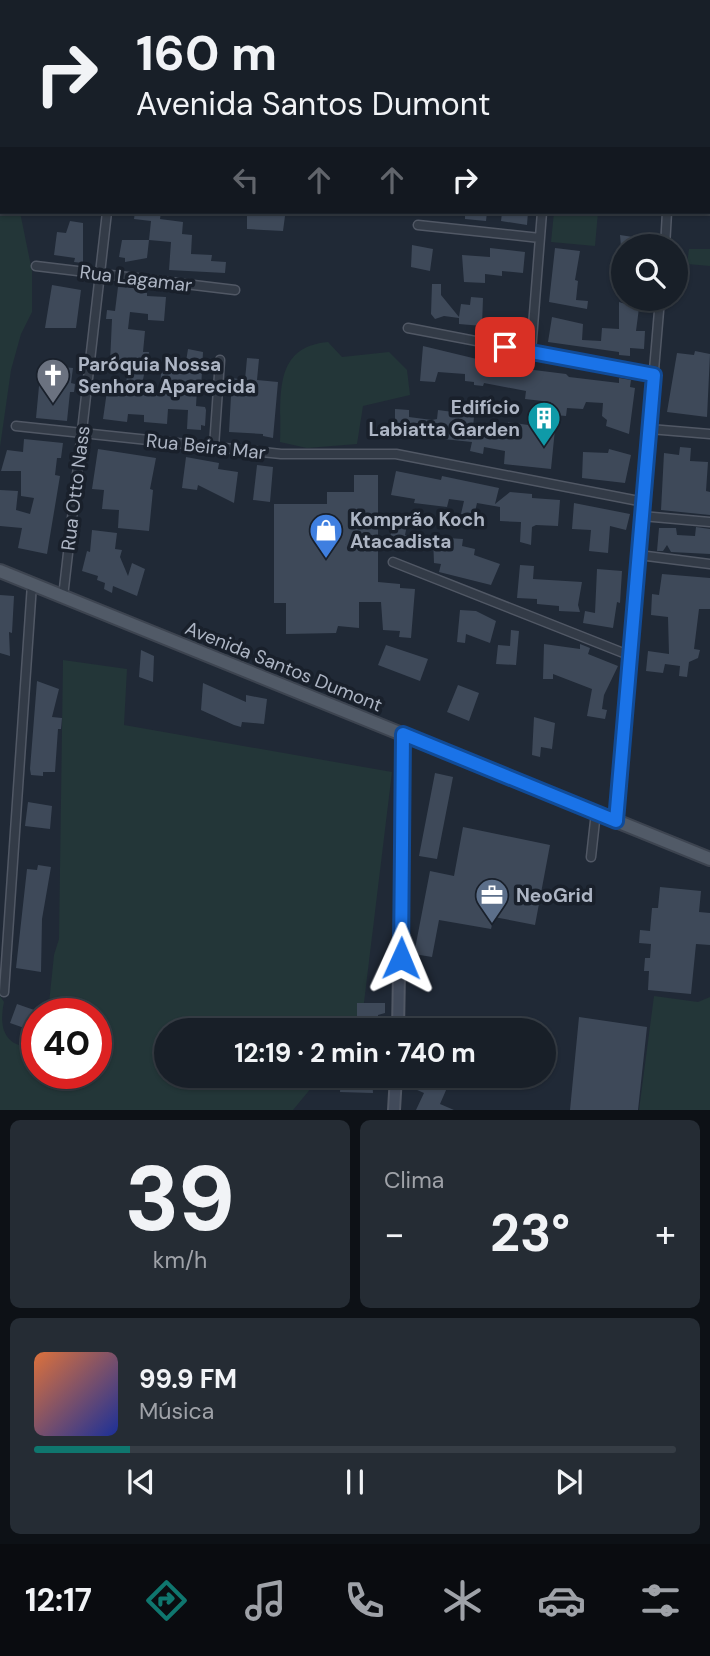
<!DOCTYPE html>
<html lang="pt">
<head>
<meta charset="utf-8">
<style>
  :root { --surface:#181f28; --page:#252c34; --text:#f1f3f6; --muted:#9fa2a8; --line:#363d45; --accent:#0f766e }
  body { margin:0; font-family:"DM Sans",sans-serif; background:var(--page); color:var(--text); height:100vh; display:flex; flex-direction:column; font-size:26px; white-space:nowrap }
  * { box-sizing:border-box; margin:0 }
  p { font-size:23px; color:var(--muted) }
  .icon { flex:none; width:38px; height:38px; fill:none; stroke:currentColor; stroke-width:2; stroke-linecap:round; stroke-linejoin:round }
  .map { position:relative; height:1110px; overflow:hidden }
  .panel { display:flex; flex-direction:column; gap:10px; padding:10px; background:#0d1116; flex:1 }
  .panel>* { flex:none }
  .banner { position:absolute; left:0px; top:0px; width:710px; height:214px; box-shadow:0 2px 5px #0004,0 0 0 2px var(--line); background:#181f28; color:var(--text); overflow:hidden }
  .fabs { position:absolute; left:611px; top:234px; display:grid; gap:14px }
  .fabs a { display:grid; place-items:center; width:77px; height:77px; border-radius:50%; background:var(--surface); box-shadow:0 2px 5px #0004,0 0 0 2px var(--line); font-size:35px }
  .speed { position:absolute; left:21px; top:998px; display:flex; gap:14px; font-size:35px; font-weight:700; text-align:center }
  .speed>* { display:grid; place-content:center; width:91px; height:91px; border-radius:50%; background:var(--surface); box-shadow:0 2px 5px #0004,0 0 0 2px var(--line); line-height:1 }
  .speed .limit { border:10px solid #d22; background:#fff; color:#111 }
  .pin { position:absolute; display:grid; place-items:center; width:60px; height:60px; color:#fff; margin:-30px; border-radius:14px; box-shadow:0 4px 10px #0006 }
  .me { position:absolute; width:77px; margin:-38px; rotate:1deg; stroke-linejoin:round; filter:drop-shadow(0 0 5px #0008) }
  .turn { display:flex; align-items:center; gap:24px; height:147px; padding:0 21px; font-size:32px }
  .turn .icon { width:91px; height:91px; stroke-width:2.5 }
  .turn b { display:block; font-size:49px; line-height:60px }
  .lanes { display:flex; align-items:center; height:66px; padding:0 21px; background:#0003; justify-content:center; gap:35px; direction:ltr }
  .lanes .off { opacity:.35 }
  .big { font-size:52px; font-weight:700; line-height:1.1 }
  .panel .card { flex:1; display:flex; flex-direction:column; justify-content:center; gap:10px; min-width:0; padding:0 24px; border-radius:10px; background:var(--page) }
  .panel .dial { align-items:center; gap:0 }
  .dial b { font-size:91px; line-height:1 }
  .song { display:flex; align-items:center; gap:21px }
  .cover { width:84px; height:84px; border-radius:10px; background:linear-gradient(135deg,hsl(20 70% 55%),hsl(230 70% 35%)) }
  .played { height:7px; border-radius:4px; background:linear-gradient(90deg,var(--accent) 15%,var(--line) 15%) }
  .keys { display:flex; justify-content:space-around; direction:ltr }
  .heat { display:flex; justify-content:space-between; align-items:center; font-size:38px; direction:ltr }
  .panel .tiles { flex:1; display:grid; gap:10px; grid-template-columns:1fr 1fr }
  .card:last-child { grid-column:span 2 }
  .trip { position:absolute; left:154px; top:1018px; width:402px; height:70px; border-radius:35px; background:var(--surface); box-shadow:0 2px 5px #0004,0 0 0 2px var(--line); font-weight:700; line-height:70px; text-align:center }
  .dock { display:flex; height:112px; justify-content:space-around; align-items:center; background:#0a0c10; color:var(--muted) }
  .dock .icon { width:49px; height:49px }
  .dock .on { color:var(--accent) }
  .dock b { font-size:32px; color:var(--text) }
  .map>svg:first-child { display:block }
</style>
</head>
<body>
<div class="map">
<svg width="710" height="1110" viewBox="0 0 710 1110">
  <rect width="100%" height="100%" fill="#202936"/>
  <path fill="#233638" d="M203,0H420V2H202Z
    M0,193L2,212H20L32,271V312L21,334L11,370L0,447Z
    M554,212H598L595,246L551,242Z
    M689,249H710V266L687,264Z
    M328,342L342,357L389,352L407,370L410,395L363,406L357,444L307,448L280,442C282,399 271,347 328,342Z
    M63,660L127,669L124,725L392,772L361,1027L357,1031H166V1076H321L293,1110H0V996L4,1002C0,1021 1,1042 23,1046L29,1039H37V1073H96V1013H48L54,955L59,939Z
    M654,996L698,1002L710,997V1110H639Z"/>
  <path fill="#3e4959" d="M135,212H161L160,219L183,222L182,234L192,235L191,254L212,255L211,261L226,262L225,273L169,270L171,242L149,240L147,258L125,262V258L119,257L122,240H149L151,221L134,219Z
    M465,212H487L486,221L465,219Z
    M510,212H528L527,225L501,221L502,213Z
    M267,213L285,216L283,231L247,229V214Z
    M70,221L83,223V263L74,262L75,258L54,255L57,232L66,233Z
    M620,235L633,237L632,247H621Z
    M412,245L433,249L430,271L411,267Z
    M490,248L525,252L523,273L502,271V276L485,274V283L464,282L462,255L490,257Z
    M555,248L580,251L575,280L578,281L576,300L588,301L587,309L549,302Z
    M432,284H441V295L459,317L461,304L470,305L471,297L483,298L482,326L459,324V318L444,316L435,319L431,314Z
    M52,285L81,290L76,328H45Z
    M118,287L137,288V292L147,293V296L166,297L164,321L148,320V314L130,312L128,329L145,331L143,352H149L140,393L160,394L161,371L184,374L188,349L203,352L201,389H197L196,406L205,407L206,410L205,426L201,425V430L187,429L188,410L168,409L167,424L144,422V415L128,414L127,422L103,419L108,384L126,385L128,365L110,363L112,319H106L107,310L115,311Z
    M619,302L639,308L636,331H645L644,349L630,348V356L619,355V352L548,342L552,317L583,324L582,340L601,341L602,328L619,329Z
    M423,346L510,367L566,374L569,377L619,383V378L631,380L630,387L635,388L629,434L606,426L607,420L602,416L603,403L586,402L583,409L567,408L566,416L555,415L551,414V402L525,399L526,391L484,383L483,386L474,385V382L465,381V374L438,372L435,382L420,381Z
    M695,351L710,354L707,417L667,412L677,353L694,355Z
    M247,358L259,359L257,380L278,382L273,438L263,436V434L229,432L232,378L245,380Z
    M41,365L73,368L71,383L75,384L74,392H70L67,421L36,418Z
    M395,409L409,410V417L432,420L437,419L438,410L453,412L474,417L473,427L507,435L508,422L555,429L551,469L504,464L505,451L484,447L483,454L470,451L472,442L395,434Z
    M24,439L63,443L61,458H57L55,475L60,476L47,554L18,548L22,528L0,526V490L18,491L16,510L30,514L34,498L21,496V471H1L7,450L23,452Z
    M680,447L691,448L690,461L708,462L706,491L710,492V515L661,510L664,453L679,455Z
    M98,449L156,458L150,489L153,490L149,531L118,528L119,510L102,509L104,490L92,489Z
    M609,449L631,455L625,483L582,478L583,452L608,453Z
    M186,457L219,463L218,469L238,472L234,503L198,485L197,490L182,488Z
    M257,465L273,467L270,502L253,500Z
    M396,471L441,480L442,476L499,488L495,504L510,492L532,494V498L560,500L558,526L536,525L532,527L531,545L520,542L521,522L500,521V507L477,503L474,516L461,514L464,501L449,499L447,507L414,503L415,499L391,495Z
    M354,475H378V582L400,584V588L415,589L411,638L399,637L400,631L383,630L381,602H359V628L338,626L336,633L286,634V603H274V504H327V492H354Z
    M574,503L630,514L626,530L610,526L608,553L589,551L591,530L572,529Z
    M395,522L407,525L405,535L409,536L405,550L387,545Z
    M696,527L710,529V554L671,552L667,545L663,551H657L659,528H676L677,535L695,536Z
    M92,530L117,533L115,549L122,550L120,557L128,576L132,563L145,569L137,596L113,586L112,593L104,589L105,583L97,580L98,576L82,571L87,551L90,552Z
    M433,537L463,539L462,546L475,549L474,555L500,564L491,585L439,572L441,564L434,563Z
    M520,565L534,566L533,579L582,582L578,605L580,612L559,611V606L537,604V599L517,598Z
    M597,569L622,571L620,603L617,602L613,628L583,623L585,611L595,613Z
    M662,574L710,578V609H699L694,649L700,650L698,658L689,662L687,677L679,676L680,666L665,664L663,673L646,671L648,651L669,654L668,617L651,615L652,594L659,595Z
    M0,595L14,596L12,633L9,632L10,656L0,653Z
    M460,610L476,611L496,621L490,643L466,634L465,643L457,642Z
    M511,630L519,631L516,665L496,664L498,645L510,646Z
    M544,644L580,649V644L590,648L588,654L618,666L604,695L602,709L607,710L605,719L587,716L592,689L553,674V679H543Z
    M386,645L428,659L420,681L378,665Z
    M141,650L154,656L153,682L139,677Z
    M37,681L59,689L52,717L62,718L61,729H58L55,772H43V776L31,775L30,769Z
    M203,683L246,702V695L267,699L264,724L242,722L241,727L234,725L201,710Z
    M458,685L479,693L469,721L447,712Z
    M534,717L555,723L552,749L541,747L540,757L532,755Z
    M435,773L453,777L437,859L419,856Z
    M28,802L52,806L50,829L25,826Z
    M463,827L550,845L535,925L494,917L491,929L439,920L432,957L414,954L430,871L454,876Z
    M38,865L51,867L42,919L41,972L16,968L27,869L37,870Z
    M660,887L701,891L699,912L710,913V945L696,944L691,994L648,990L649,971H644L645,958H650L651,944L639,943L640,930L650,931L652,908H658Z
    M357,1003H385V1013L378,1015V1028H357Z
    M17,1004L37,1011L30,1030L10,1023Z
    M579,1017L647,1027L638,1110H570Z
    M341,1076H372L373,1093L340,1092Z
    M420,1076H440L450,1081L440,1104L454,1110H416L424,1093L415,1089Z"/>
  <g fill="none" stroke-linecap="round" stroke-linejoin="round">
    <defs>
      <path id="street" d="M56,0L71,2
        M131,2L132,0
        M557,2L558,0
        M578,2L579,0
        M685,2V0
        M0,103H2
        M418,225L540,238
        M665,247L667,212
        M36,266L235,290
        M408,328L654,375
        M531,352L542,212
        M16,426L281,454H396L644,502
        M650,429L710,434
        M214,447L220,360
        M642,516L710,522
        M639,555L710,564
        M393,562L631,656
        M63,597L107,212
        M616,821L660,299
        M591,857L596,812
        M4,992L32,584"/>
      <path id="secondary" d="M398,1031L403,734
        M394,1110L396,1076"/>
      <path id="primary" d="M0,571L710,859"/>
    </defs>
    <use href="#street" stroke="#515865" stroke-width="11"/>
    <use href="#secondary" stroke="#515865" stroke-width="14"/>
    <use href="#primary" stroke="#3d4450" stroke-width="16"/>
    <use href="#street" stroke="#333b47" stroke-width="8"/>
    <use href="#secondary" stroke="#414a5a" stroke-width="10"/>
    <use href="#primary" stroke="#515a67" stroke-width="12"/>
  </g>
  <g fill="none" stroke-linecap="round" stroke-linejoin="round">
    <defs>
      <path id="route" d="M401,958L403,734L616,821L654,375L505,347"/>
    </defs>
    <use href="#route" stroke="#114b97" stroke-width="18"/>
    <use href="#route" stroke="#1a73e8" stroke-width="12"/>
  </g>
  <defs>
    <symbol id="church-pin" viewBox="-11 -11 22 30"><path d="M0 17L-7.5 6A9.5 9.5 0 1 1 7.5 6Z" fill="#6b7280" stroke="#19202b"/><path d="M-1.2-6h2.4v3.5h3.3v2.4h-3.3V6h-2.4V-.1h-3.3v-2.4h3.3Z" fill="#fff"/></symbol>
    <symbol id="building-pin" viewBox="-11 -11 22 30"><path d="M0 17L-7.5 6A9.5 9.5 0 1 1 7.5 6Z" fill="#0f9aa8" stroke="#19202b"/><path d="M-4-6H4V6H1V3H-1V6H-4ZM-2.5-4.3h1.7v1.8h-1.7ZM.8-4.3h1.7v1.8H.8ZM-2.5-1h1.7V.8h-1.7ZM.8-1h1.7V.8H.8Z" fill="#fff"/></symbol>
    <symbol id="shop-pin" viewBox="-11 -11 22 30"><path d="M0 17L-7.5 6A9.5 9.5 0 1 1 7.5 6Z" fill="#3f7fe0" stroke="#19202b"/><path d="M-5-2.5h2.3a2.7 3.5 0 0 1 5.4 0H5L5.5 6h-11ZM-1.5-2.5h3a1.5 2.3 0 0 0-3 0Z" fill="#fff"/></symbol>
    <symbol id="office-pin" viewBox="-11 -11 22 30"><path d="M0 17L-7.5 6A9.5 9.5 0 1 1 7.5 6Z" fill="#5c6f8a" stroke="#19202b"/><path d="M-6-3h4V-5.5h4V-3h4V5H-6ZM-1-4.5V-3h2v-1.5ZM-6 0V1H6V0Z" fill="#fff"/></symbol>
  </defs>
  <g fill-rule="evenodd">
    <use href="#church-pin" x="34" y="356" width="38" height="52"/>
    <use href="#building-pin" x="525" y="399" width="38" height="52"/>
    <use href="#shop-pin" x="307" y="511" width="38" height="52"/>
    <use href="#office-pin" x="473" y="876" width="38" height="52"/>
  </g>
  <g text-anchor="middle" stroke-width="7" stroke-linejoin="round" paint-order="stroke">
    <g font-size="19" fill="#adb5c4" stroke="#19202b">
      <text transform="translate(136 278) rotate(7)" y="7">Rua Lagamar</text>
      <text transform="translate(206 446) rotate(6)" y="7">Rua Beira Mar</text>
      <text transform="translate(75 488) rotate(-83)" y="7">Rua Otto Nass</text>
      <text transform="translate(284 666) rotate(22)" y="7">Avenida Santos Dumont</text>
    </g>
    <g font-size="19" font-weight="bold" fill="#adb5c4" stroke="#19202b" text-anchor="start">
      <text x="78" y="371">Paróquia Nossa<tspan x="78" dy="22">Senhora Aparecida</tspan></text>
      <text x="520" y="414" text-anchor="end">Edifício<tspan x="520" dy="22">Labiatta Garden</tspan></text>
      <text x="350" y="526">Komprão Koch<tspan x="350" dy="22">Atacadista</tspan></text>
      <text x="516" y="902">NeoGrid</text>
    </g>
  </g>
</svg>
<div class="fabs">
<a><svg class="icon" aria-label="search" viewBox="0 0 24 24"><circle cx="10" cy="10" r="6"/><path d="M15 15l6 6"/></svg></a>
</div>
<div class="speed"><div class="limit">40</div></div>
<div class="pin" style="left:505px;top:347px;background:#d93025"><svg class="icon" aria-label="arrive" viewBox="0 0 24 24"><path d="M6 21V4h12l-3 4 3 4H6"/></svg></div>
<svg class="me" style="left:401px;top:958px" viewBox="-20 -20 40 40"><path d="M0-17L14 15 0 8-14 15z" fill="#1a73e8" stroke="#fff" stroke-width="4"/></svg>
<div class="trip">12:19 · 2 min · 740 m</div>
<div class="banner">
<div class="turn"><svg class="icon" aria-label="right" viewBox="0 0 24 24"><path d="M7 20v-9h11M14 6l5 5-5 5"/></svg><div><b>160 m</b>Avenida Santos Dumont</div></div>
<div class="lanes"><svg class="icon off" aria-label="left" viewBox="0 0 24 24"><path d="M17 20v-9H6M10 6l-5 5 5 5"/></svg><svg class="icon off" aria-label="ahead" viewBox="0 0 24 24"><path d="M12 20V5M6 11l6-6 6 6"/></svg><svg class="icon off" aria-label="ahead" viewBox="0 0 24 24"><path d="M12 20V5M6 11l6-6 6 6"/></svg><svg class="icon" aria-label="right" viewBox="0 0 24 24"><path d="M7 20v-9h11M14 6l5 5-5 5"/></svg></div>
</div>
</div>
<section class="panel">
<div class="tiles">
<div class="card dial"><b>39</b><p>km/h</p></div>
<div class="card"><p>Clima</p>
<div class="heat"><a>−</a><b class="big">23°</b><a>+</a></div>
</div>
<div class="card">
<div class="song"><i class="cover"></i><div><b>99.9 FM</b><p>Música</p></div></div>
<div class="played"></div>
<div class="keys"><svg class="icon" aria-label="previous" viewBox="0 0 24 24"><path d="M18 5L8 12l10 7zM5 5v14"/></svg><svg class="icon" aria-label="pause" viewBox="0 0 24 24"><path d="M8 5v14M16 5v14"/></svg><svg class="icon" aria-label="next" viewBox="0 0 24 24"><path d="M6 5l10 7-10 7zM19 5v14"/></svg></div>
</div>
</div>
</section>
<nav class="dock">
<b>12:17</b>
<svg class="icon on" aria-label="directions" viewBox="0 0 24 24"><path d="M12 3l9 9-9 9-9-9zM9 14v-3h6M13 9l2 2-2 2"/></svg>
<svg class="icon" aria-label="music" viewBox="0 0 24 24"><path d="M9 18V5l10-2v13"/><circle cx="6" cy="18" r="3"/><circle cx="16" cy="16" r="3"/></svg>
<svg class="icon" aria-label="phone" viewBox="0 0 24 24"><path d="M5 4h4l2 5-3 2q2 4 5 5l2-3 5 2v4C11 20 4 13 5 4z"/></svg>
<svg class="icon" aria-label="climate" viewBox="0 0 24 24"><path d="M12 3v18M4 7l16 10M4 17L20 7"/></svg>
<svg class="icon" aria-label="car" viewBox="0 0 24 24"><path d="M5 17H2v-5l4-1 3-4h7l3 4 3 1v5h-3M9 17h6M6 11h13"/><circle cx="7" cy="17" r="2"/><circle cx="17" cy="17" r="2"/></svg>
<svg class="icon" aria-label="filters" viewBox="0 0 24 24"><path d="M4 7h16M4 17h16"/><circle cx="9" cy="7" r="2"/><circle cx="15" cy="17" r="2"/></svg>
</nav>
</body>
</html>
